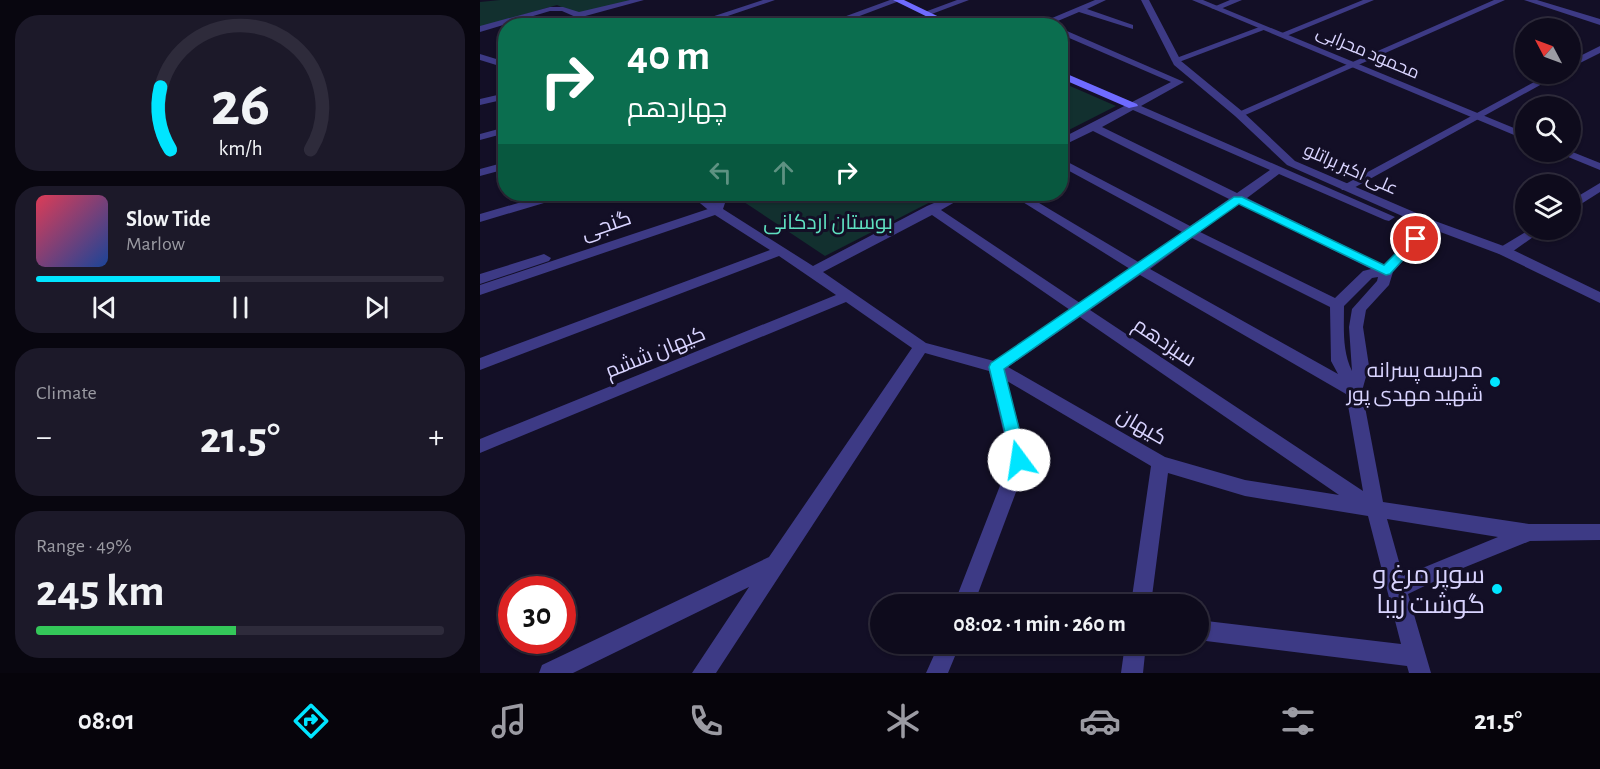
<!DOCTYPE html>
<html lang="en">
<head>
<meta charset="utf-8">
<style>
  :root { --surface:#0e0b1c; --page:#1c1929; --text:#f1f3f6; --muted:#9b9ba3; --line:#2e2b3b; --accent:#00e5ff }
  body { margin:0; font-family:"Alegreya Sans",Cairo,sans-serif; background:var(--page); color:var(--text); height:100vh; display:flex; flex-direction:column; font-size:22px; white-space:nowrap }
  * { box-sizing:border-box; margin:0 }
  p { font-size:20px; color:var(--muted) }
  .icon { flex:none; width:33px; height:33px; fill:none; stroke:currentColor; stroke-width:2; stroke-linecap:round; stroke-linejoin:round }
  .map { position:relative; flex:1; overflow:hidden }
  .drawer { display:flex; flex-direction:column; gap:15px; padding:15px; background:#08060f; width:480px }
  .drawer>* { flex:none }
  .top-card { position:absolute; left:18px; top:18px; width:570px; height:183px; border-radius:24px; box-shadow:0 2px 4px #0004,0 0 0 2px var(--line); background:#0b6e4f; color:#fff; overflow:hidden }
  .needle { width:39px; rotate:311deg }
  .controls { position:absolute; left:1035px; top:18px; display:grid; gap:12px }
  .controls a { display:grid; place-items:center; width:66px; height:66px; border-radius:50%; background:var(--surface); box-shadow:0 2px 4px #0004,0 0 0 2px var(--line); font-size:30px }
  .speed { position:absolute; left:18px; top:576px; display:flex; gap:12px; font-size:30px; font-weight:700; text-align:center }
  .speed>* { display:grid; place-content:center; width:78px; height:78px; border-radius:50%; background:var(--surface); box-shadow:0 2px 4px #0004,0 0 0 2px var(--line); line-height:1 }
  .speed .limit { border:9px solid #d22; background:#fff; color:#111 }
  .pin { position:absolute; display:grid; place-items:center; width:51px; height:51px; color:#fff; margin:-26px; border:3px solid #fff; border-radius:50%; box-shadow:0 2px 6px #0007 }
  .me { position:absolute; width:66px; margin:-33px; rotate:346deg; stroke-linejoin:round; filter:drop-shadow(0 0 4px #0008) }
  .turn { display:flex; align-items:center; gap:21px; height:126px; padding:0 30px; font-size:27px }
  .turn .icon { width:78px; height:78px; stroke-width:2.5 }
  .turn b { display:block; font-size:42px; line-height:51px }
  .lanes { display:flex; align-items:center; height:57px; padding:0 30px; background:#0003; justify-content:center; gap:30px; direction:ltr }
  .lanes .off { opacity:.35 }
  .big { font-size:45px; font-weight:600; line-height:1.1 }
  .drawer .tile { flex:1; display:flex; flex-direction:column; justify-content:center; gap:9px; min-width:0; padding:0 21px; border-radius:24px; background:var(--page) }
  .drawer .dial { align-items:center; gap:0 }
  .dial svg { height:156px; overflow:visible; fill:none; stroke:var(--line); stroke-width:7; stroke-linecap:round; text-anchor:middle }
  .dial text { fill:var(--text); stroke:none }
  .song { display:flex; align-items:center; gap:18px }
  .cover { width:72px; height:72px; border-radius:9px; background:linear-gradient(135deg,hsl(350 70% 55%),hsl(220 70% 35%)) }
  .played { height:6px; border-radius:3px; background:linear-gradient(90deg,var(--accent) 45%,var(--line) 45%) }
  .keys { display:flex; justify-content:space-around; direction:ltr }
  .heat { display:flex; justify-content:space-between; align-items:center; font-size:33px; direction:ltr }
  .charge { height:9px; border-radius:4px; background:linear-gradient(90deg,#34c759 49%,var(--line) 0) }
  .trip { position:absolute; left:390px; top:594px; width:339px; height:60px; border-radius:30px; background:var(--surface); box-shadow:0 2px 4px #0004,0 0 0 2px var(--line); font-weight:600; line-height:60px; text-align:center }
  .menu { display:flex; height:96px; justify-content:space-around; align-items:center; background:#06040b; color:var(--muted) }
  .menu .icon { width:42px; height:42px }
  .menu .selected { color:var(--accent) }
  .menu b { font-size:27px; color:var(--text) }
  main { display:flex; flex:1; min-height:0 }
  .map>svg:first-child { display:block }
</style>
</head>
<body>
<main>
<section class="drawer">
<div class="tile dial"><svg viewBox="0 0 100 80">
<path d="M14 69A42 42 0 1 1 86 69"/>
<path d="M14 69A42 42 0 0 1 9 37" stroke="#00e5ff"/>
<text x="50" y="56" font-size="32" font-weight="700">26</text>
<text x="50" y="72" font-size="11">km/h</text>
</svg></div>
<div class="tile">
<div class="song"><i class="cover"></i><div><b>Slow Tide</b><p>Marlow</p></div></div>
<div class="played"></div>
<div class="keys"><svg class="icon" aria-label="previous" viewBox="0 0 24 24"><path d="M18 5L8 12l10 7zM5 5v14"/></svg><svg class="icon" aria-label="pause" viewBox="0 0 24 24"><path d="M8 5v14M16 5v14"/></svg><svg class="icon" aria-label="next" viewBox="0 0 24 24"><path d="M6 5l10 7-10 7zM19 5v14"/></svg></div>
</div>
<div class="tile"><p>Climate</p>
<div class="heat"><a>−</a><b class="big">21.5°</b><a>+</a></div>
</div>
<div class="tile"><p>Range · 49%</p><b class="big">245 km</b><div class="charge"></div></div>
</section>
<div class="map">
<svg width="1120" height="673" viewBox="0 0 1120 673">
  <rect width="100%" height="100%" fill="#130f26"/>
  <path fill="#12302f" d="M20,0H152L97,14L77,5L0,27V2Z
    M581,82L636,106L581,134Z
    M252,194H466L345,256Z"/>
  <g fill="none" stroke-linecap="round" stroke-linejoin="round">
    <path fill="#3d3a85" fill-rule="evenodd" d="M150,0H164L98,18L82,11H70L0,32V26L70,7H83L99,12Z
      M283,0H295L218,26H204Z
      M410,0H422L353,26H339Z
      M477,0H489L449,15L442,13Z
      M615,0H626L607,9L653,25V29L599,12L566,26H553Z
      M750,0H762L738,10L731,8Z
      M883,0H894L804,37L797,35Z
      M1014,0H1025L763,116L754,114Z
      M782,26L789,28L699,62L691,60Z
      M580,28L704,82L661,106L915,217L909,221L905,220L799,174L767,198L904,265L947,221L951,220L957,224L913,272L909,285L886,310L883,327L889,366L882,391L903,502L1049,524H1120V540L1050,541L978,570L928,594L951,673H929L927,666L718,640V620L921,644L888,516L765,496L688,473L671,604H651L671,466L527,381L548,460L494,604H474L530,460L509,371L445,353L236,673H212L269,587L93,673H59L62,665L289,557L432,348L366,302L0,453V439L356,295L299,256L0,370V358L290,250L235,215L0,295V285L231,208L236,194H248L243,209L333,266L447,206L475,194H489L461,210L600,303L650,269L530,194H544L660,263L702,232L580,166V158L710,226L749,199L613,131L580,147V139L691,82L580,34ZM653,110L790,170L757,193L622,127ZM759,203L891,269L883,271L855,298L720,232ZM452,215L590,310L514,361L446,343L343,272ZM712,238L850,307L851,361L858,374L670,269ZM660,275L866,394L883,491L610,310ZM898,277L897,281L872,309L869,327L872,371C862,351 864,328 864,306L892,278ZM600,317L859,495L765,480L685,457L528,367ZM907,519L1018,537L923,576Z
      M1120,46V53L1090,68V61Z
      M1069,74H1080L870,190H862L860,187Z
      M26,93V99L0,105V99Z
      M26,127V133L0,140V134Z
      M26,162V169L0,176V169Z
      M1120,183V192L1090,211V201Z
      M69,194H86L84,197L0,222V214Z
      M1049,230H1063L1029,254H1019L1017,251L1019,248Z
      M64,254L71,258L69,261L0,284V274Z
      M459,644H480L468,673H446Z
      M645,644H666L663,673H641Z"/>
    <path fill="#3d3a85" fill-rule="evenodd" d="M661,0H669L701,61L763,112L815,161L955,221L1029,248L1120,292V303L1019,254L947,227L807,165L755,116L694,65Z
      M712,0H723L1046,133V140Z
      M1044,0H1057L1120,19V25Z
      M0,54L26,62V68L0,60Z
      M1090,151L1120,163V170L1076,152Z
      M209,194H222L242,210L240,213H232Z"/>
    <path fill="#6f6bff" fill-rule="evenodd" d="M413,0H424L478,26H466Z
      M580,71L657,104L658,106L649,108L580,78Z"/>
  </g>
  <path fill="#00e5ff" stroke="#0095a6" stroke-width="1.5" d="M754,197H762L904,265L932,237L942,239L910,274L906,275L759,204L524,369L547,460L544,465H533L509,367L511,363Z"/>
  <g fill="#00e5ff" stroke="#130f26" stroke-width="2">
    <circle cx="1015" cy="382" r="6"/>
    <circle cx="1017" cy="589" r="6"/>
  </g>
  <g text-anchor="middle" stroke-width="6" stroke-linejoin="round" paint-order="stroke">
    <g font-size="18" fill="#d9d4ff" stroke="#130f26">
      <text transform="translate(888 52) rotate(23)" y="6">محمود محرابی</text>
      <text transform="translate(871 169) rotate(24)" y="6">علی اکبر براتلو</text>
    </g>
    <g font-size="21" fill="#5fe0c0" stroke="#130f26">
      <text x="348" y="229">بوستان اردکانی</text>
    </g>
    <g font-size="21" fill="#d9d4ff" stroke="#130f26">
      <text transform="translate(126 225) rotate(-19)" y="7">گنجی</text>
      <text transform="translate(685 342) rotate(34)" y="7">سیزدهم</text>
      <text transform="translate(175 352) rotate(-22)" y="7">کیهان ششم</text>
      <text transform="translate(662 426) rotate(30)" y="7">کیهان</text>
    </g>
    <g font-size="21" fill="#d9d4ff" stroke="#130f26" text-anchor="end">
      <text x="1003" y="377">مدرسه پسرانه<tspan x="1003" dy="24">شهید مهدی پور</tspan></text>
    </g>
    <g font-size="26" fill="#d9d4ff" stroke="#130f26" text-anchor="end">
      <text x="1005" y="583">سوپر مرغ و<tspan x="1005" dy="30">گوشت زیبا</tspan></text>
    </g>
  </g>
</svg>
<div class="controls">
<a><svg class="needle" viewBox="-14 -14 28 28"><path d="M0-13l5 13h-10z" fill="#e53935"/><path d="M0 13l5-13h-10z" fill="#9b9ba3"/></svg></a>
<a><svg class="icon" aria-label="search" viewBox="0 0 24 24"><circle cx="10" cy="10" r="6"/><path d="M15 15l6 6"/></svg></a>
<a><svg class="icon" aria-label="layers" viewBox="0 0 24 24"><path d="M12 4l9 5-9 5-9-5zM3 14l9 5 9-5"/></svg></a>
</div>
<div class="speed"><div class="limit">30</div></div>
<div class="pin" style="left:936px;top:239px;background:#d93025"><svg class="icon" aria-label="arrive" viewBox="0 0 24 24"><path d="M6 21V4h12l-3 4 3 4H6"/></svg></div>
<svg class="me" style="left:539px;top:460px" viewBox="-20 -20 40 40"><circle r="19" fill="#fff"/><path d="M0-13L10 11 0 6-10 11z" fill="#00e5ff"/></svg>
<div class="trip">08:02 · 1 min · 260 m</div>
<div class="top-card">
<div class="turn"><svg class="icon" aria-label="right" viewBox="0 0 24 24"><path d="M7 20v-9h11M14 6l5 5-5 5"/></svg><div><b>40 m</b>چهاردهم</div></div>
<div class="lanes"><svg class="icon off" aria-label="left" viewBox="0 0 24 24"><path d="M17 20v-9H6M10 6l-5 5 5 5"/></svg><svg class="icon off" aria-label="ahead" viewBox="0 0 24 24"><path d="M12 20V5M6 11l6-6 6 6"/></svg><svg class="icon" aria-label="right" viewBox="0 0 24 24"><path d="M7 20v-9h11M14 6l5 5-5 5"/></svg></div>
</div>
</div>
</main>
<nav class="menu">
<b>08:01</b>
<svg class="icon selected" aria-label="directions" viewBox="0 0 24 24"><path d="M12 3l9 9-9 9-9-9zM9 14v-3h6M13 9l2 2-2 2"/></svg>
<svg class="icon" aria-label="music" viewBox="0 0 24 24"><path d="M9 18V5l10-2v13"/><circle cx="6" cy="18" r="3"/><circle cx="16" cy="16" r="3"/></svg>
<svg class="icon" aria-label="phone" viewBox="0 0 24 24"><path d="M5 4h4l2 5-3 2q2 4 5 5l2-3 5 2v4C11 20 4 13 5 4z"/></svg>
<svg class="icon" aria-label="climate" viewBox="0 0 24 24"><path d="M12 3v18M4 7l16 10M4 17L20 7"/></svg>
<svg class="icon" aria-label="car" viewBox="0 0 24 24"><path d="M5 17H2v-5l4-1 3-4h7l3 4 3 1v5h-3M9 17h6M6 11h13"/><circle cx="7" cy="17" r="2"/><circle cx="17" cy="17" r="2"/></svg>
<svg class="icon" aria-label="filters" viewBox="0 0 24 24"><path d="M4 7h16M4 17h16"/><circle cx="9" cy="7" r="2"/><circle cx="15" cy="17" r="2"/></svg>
<b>21.5°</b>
</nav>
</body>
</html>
